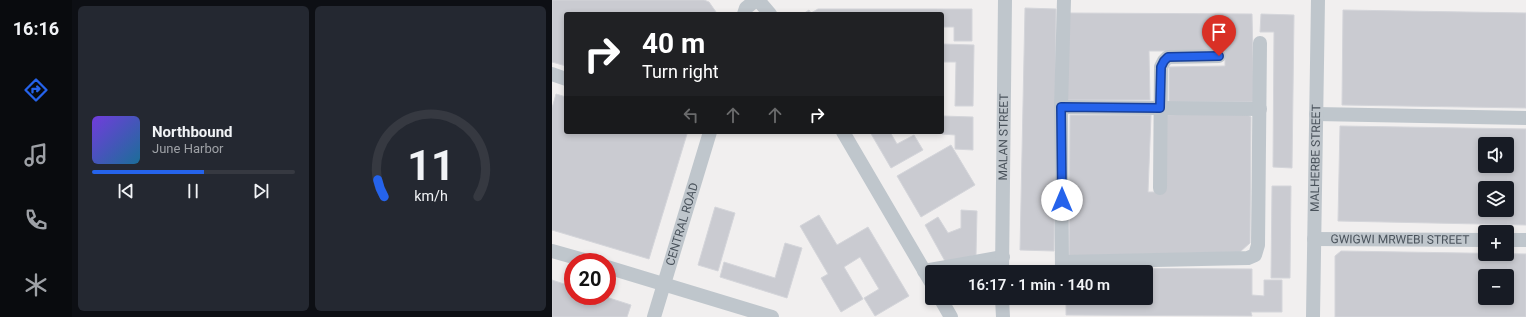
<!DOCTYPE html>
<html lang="en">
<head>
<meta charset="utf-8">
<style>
  :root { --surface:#171b24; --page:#242831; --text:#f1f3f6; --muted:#9ea1a6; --line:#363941; --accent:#2563eb }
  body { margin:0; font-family:Roboto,sans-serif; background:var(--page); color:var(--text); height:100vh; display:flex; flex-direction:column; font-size:15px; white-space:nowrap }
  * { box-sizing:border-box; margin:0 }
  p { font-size:13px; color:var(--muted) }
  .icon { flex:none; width:22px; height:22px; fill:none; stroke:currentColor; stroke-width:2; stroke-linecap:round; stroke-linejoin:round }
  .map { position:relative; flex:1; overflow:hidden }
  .side { display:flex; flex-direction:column; gap:6px; padding:6px; background:#0d0f14; width:480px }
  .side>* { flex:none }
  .guide { position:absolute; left:12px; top:12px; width:380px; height:122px; border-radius:4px; box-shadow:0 2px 6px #0003; background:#202124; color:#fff; overflow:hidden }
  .fabs { position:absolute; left:926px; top:137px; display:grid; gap:8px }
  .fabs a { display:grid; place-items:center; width:36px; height:36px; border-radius:4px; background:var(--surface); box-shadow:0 2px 6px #0003; font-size:20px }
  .speed { position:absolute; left:12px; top:253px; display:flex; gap:8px; font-size:20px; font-weight:700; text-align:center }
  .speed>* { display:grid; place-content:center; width:52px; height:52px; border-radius:50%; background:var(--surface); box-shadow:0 2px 6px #0003; line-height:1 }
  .speed .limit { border:6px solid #d22; background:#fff; color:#111 }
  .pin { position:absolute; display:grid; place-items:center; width:34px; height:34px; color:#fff; margin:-41px -17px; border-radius:50% 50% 50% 0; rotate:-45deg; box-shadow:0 0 4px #0007 }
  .pin .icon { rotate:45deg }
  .me { position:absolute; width:44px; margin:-22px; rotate:0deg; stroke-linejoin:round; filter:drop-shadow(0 0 3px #0008) }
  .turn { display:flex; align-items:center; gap:14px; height:84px; padding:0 12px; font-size:18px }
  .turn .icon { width:52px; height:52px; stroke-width:2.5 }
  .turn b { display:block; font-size:28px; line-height:34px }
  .lanes { display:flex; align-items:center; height:38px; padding:0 12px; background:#0003; justify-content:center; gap:20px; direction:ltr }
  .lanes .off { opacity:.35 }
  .side .card { flex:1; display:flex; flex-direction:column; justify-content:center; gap:6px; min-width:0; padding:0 14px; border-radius:6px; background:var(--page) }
  .side .dial { align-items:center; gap:0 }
  .dial svg { height:104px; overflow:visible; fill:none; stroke:var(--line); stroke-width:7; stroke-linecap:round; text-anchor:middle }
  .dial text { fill:var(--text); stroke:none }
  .song { display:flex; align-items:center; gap:12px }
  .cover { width:48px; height:48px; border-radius:6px; background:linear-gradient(135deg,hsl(260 70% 55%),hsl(200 70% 35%)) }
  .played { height:4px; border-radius:2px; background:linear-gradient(90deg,var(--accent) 55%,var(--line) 55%) }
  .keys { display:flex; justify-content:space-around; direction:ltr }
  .side .tiles { flex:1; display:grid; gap:6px; grid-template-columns:repeat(2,1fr) }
  .trip { position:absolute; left:373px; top:265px; width:228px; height:40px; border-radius:4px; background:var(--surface); box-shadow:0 2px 6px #0003; font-weight:600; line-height:40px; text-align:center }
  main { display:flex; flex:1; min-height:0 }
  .tab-bar { display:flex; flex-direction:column; width:72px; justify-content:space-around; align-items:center; background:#090b0e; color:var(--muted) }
  .tab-bar .icon { width:28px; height:28px }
  .tab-bar .current { color:var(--accent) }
  .tab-bar b { font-size:18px; color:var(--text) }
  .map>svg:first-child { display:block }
</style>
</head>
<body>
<main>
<nav class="tab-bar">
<b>16:16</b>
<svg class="icon current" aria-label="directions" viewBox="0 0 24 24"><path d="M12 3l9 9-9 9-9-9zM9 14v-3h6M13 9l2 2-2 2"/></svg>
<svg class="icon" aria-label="music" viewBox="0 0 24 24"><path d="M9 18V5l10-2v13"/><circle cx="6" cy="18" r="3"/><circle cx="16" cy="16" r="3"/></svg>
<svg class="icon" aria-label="phone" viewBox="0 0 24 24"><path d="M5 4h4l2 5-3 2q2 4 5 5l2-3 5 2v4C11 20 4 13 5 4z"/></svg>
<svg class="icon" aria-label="climate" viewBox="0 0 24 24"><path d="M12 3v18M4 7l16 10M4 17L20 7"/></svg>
</nav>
<section class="side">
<div class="tiles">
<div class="card">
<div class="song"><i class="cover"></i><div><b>Northbound</b><p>June Harbor</p></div></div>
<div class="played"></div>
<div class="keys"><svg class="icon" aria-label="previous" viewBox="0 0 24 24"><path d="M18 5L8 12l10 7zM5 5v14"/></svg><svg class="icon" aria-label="pause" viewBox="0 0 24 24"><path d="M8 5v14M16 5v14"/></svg><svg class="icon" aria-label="next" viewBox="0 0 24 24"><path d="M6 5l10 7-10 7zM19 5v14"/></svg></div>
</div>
<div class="card dial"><svg viewBox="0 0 100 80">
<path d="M14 69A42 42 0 1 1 86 69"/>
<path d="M14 69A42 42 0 0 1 9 56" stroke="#2563eb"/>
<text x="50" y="56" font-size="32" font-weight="700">11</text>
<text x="50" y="72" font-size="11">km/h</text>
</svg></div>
</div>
</section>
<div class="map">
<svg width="974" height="317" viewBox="0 0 974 317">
  <rect width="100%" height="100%" fill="#f1efef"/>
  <path fill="#cacbd1" stroke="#d4d5da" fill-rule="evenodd" d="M0,0H152L157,2L164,12V14H14V66L0,62Z
    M473,8L504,9L502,251L468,250Z
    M266,9H420V41H402V27H390V14H251L257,10L259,13Z
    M791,10L974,13V108L790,105Z
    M517,13L700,14L702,102H617V67L673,66V51H597L598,100H514Z
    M709,14L742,15L740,168L721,167L722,32H708Z
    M390,44L422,45L421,106H403L404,62H390Z
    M4,94L14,97V132H129L135,134L97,259L0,230V108Z
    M692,112L699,117L698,243L688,252L517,256L518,115H599L596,192H613L614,115Z
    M390,116L421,117V150L403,149V135L390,134Z
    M788,126L974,129V225L786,221ZM933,144H955V166H933ZM933,188H955V210H933Z
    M318,132H338L345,144L362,135L371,150L339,168Z
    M399,145L423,185L369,217L345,176Z
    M720,186H739L738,278H719Z
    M163,207L183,213L166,271L146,265Z
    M409,210L425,211L424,255L394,263L373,225L386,217L396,233L409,228Z
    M267,215L285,245L316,227L357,296L323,316L312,298L327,289L308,257L292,267L311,299L289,312L269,278L276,274L248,226Z
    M233,243L250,248L235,298L168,277L172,262L223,278Z
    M789,251L974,254V317H783V256ZM933,276H955V298H933Z
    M514,268L700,269V295L712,296V280H730V312H699L700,316L514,315V298H594V272H514Z
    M0,280L21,287V296H51L79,305L75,317H0Z"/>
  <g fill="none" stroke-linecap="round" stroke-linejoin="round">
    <g stroke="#bfc6cc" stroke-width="14">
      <path d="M206,0L218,14"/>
      <path d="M192,14L194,8L204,0"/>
      <path d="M0,74L14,79"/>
      <path d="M509,107L708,109"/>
      <path d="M764,114L974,118"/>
      <path d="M291,132L380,284"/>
      <path d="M608,188L609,67L612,61L616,57L667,56"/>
      <path id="s1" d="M762,239L933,240"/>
      <path d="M955,240H974"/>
      <path d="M0,251L39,262"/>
      <path d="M510,262L696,258L703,255L706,245L708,43"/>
      <path d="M55,267L220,317"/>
      <path d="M372,271L451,257"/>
      <path id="s2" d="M450,272L453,0"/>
      <path d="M510,272L509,107L512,0"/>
      <path d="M388,298L399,317"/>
      <path d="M450,298L451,317"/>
      <path id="s3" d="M102,317L158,132"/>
      <path id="s4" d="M761,317L766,0"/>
    </g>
  </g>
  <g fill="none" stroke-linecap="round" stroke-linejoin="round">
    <defs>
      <path id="route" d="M510,200L509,107L608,108L609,67L612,61L616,57L667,56"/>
    </defs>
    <use href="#route" stroke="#184099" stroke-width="10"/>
    <use href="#route" stroke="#2563eb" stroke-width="7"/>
  </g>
  <g text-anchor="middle" stroke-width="4" stroke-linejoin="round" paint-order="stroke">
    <g font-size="12" fill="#49525b" stroke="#fff">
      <text dy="4" stroke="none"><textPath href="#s2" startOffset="135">MALAN STREET</textPath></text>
      <text dy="4" stroke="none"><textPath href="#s4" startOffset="159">MALHERBE STREET</textPath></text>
      <text dy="4" stroke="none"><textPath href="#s3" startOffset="97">CENTRAL ROAD</textPath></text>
      <text dy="4" stroke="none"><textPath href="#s1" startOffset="86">GWIGWI MRWEBI STREET</textPath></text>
    </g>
  </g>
</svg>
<div class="fabs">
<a><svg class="icon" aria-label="sound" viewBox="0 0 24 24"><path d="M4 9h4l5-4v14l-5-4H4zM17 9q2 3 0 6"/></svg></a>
<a><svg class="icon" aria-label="layers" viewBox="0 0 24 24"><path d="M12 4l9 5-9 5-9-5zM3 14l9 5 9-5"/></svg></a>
<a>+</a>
<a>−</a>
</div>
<div class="speed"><div class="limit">20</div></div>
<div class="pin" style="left:667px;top:56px;background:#d93025"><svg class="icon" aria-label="arrive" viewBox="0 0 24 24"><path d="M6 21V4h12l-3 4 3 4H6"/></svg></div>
<svg class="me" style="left:510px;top:200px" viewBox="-20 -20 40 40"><circle r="19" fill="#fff"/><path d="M0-13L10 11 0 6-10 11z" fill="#2563eb"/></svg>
<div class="trip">16:17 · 1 min · 140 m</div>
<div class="guide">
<div class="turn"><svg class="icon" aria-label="right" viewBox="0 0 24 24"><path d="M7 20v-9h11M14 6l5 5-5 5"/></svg><div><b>40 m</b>Turn right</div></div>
<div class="lanes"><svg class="icon off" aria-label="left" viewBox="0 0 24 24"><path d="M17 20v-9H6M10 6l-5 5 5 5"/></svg><svg class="icon off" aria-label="ahead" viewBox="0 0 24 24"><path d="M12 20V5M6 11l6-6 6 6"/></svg><svg class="icon off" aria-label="ahead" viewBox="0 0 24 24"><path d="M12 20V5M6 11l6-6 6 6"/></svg><svg class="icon" aria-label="right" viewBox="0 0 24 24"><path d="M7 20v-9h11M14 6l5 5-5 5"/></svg></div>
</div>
</div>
</main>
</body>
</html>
